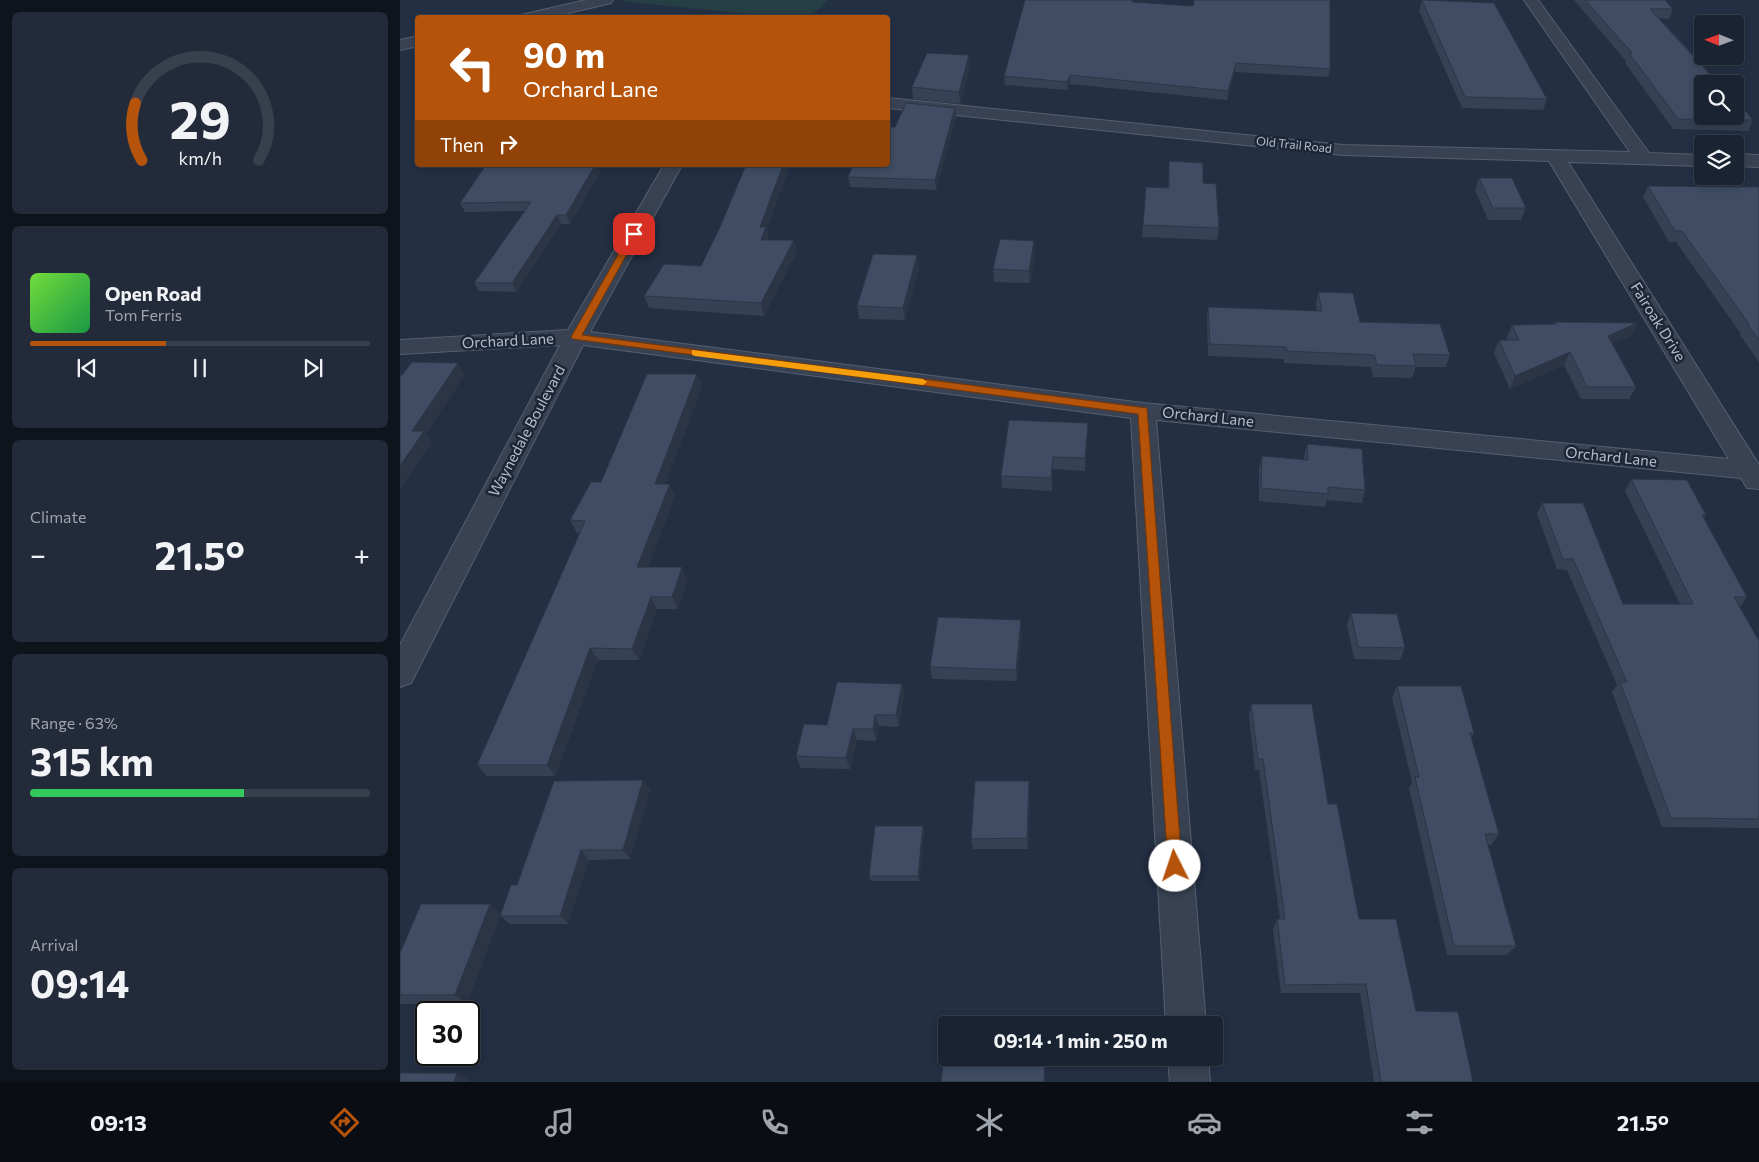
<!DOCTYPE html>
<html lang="en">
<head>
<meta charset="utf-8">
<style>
  :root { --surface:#1a2332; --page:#232b3a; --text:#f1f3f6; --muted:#9fa4ac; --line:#38404d; --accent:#b45309 }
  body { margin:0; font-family:Commissioner,sans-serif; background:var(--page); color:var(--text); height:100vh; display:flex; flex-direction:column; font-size:19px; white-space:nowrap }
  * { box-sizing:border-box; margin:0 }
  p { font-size:16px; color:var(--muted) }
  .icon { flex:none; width:28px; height:28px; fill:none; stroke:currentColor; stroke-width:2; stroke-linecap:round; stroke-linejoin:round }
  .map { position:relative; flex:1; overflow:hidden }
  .side { display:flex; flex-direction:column; gap:12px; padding:12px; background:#0e131c; width:400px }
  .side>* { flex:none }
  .top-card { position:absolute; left:15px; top:15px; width:475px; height:152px; border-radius:5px; box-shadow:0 2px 8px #0003,0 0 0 1px var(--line); background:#b45309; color:#fff; overflow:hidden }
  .needle { width:32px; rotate:271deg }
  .buttons { position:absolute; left:1294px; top:15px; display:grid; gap:10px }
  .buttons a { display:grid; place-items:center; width:50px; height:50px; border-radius:5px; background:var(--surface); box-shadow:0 2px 8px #0003,0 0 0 1px var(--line); font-size:25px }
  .speed { position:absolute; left:15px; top:1001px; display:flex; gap:10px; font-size:25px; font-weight:700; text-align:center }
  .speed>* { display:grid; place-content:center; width:65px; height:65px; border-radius:50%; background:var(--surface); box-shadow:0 2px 8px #0003,0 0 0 1px var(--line); line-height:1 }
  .speed .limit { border:2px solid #111; border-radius:8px; background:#fff; color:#111 }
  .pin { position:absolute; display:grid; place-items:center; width:42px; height:42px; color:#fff; margin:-21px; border-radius:10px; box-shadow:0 2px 8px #0006 }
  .me { position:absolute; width:55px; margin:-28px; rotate:356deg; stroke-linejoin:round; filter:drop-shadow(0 0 4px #0008) }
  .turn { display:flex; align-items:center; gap:18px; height:105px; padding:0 25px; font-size:22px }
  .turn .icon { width:65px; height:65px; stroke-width:2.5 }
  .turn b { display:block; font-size:35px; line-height:42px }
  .then { display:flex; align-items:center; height:48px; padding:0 25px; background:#0003; gap:10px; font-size:19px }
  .big { font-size:38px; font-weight:700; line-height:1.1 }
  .side .card { flex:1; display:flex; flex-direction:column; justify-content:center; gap:8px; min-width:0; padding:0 18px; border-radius:8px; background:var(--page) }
  .side .dial { align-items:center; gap:0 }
  .dial svg { height:130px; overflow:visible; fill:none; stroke:var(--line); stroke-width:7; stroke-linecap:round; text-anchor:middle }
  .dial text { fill:var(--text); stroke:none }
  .song { display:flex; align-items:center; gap:15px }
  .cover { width:60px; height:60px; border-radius:8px; background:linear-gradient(135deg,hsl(100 70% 55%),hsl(140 70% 35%)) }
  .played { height:5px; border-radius:2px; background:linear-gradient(90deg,var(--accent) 40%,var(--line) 40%) }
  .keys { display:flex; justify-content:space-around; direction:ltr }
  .heat { display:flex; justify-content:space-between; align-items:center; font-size:28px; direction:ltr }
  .charge { height:8px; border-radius:4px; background:linear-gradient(90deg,#34c759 63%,var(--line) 0) }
  .trip { position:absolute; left:538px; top:1016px; width:285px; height:50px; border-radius:5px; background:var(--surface); box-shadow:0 2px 8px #0003,0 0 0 1px var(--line); font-weight:700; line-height:50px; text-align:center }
  .tabs { display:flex; height:80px; justify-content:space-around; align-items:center; background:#0a0e14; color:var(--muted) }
  .tabs .icon { width:35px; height:35px }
  .tabs .selected { color:var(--accent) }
  .tabs b { font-size:22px; color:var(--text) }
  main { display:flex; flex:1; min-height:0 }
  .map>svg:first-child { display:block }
</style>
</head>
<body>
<main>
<section class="side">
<div class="card dial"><svg viewBox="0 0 100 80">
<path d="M14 69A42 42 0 1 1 86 69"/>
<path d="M14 69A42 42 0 0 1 10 34" stroke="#b45309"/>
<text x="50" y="56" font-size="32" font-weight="700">29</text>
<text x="50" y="72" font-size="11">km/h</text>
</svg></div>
<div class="card">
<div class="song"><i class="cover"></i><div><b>Open Road</b><p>Tom Ferris</p></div></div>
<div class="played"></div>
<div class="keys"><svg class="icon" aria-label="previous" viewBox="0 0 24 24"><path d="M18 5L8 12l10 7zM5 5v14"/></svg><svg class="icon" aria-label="pause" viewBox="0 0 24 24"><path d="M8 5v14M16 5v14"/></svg><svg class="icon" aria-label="next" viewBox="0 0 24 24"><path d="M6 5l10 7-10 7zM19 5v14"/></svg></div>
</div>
<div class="card"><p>Climate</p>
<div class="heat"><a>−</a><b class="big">21.5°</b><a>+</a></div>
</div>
<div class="card"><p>Range · 63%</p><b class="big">315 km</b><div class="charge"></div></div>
<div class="card"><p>Arrival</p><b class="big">09:14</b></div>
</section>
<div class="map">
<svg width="1359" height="1082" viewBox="0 0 1359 1082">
  <rect width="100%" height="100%" fill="#232f43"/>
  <path fill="#253f44" d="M226,0H428L410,17L389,18L219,1Z"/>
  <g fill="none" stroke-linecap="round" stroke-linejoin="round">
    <defs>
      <path id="street" d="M186,0H213L211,3L148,18H119L121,15Z
        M1124,0H1138L1249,153L1302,155V166L1168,162L1359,465V489L1347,488L1341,478L756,420L806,1025H766L731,418L183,345L11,683L0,687V645L160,345L0,354V340L168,330L264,165H282L190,332L743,403L1329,459L1149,161L943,155L488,108V98L943,145L1230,152Z
        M18,36V46L0,50V40Z
        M1335,154L1359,155V167L1335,166Z
        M768,1058H808L810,1082H770Z"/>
    </defs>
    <use href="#street" stroke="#555f6f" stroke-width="2"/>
    <use href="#street" fill="#384252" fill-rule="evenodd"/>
  </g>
  <path fill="#364155" d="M1022,0L1147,99L1143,110L1062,108L1019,11Z
    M1174,0H1265L1273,9L1269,19L1259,18L1353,120L1348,131L1273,129L1225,63L1226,61Z
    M733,2L930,69L928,77L835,72L827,100L670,84L667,90L605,85L604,76Z
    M570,67L560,104L513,99L512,87Z
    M556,117L536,190L450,187L448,177L495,127Z
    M769,161L803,183L819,228L817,240L742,237L746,187L768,188Z
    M86,165H198L200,172L170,224H161L117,292L79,291L74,283L125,211L65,212L60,203Z
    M346,165H390L367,229L369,240L397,252L364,316L249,308L244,296L301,266L320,227Z
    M1079,178L1126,208L1121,220H1088L1075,190Z
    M1248,186L1359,187V362L1340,335L1341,334L1276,242H1269L1243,197Z
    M635,253L630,283L594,282L593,269Z
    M519,267L505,320L459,319L457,306Z
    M918,292L960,322L1050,355L1046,367H1016L1012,378L973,377L971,367L884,363V359L808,356L807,318L808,307L917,311L916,304Z
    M1155,322L1237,323L1231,336L1212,344L1236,387L1229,399H1181L1164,365L1110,389L1094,353L1099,340H1108L1107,337L1112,325L1154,324Z
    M297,374L302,387L265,484L275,496L248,567L287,579L278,609H257L239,660H198L155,776H87L77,765L180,533H177L170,520L201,482Z
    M688,423L685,471L653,469L652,491L602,488L601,476Z
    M907,444L965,490L962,503L927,500L925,507L859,501V469L862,456L904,460V457Z
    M1231,479L1306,515L1304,518L1347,597L1340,607L1359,641V828L1262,827L1212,692L1217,685L1167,570L1157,569L1137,514L1142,503L1223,604H1280L1225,491Z
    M951,613L1005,648L1000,660L954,659L947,625Z
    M622,632L617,681L532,679L530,667Z
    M502,684L504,696L499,727L479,726L476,741L457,740L450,769L401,768L396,756L427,725Z
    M997,686L1074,733L1071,738L1099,834L1091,845H1088L1116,946L1107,955H1047L1009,788L1012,782L992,698Z
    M851,704L928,804L959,919L1016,1011L1073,1082H974L960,993H881L873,929L877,919H880L859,770H855L849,716Z
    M243,780L250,790L230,859L189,860L168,924H110L100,916L67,1004H0V953L90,904L101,913L117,885Z
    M630,792L628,849H573L571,839Z
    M523,826L524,831L519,881H471L469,876Z"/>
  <path fill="#2c3545" d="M569,55L570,67L560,104L559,92Z
    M836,63L835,72L827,100L828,91Z
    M670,75V84L667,90V82Z
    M555,108L556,117L536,190L535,180Z
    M193,165H198L200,172L170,224L166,215Z
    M383,165H390L367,229L369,239L365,252L361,240L360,227Z
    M157,215L161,224L117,292L112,283Z
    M394,240L397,252L364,316L361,303Z
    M634,241L635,253L630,283L629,271Z
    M517,255L519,267L505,320L503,308Z
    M1237,323L1231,336L1201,349L1208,336Z
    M1170,352L1164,365L1110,389L1115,376Z
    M58,363L65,375L26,434L32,443L0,490V466L12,431Z
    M297,374L302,387L261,496L255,484Z
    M688,423L687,436L685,471V458Z
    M653,457V469L652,491L651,478Z
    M270,484L275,496L244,579L237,567Z
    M282,567L287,579L278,609L272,597Z
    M251,597L257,609L239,660L232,649Z
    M621,620L622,632L617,681L616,670Z
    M190,648L198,660L155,776L147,765Z
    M502,684L504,696L499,727L496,715Z
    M475,715L479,726L476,741L473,729Z
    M453,729L457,740L450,769L446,758Z
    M243,780L250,790L230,859L223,850Z
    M629,781L630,792L628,849L627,838Z
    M523,826L524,831L519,881L518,876Z
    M181,850L189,860L168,924L160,916Z
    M90,904L101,913L67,1004L55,995Z
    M645,1058H646L645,1082H644Z
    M57,1073L70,1080L69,1082H54Z"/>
  <path fill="#3f4c63" stroke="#2c3545" d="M625,0H733L732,2L793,6L794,0H930V69L836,63L828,91L670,75L667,82L604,76Z
    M1022,0L1094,3L1147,99L1065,97Z
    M1185,0H1265L1273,9H1250L1312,77H1316L1322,84H1302V116H1335V99L1353,120L1278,119L1229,53H1232Z
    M527,53L569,55L559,92L512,87Z
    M506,103L555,108L535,180L448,177L453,165H488V127H495Z
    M769,161L803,163V183L816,184L819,228L743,225L746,187L769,188Z
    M86,165H195L166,215H157L112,283H74L131,202L60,203Z
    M346,165H383L360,227H366L361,240H394L361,303L244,296L264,264L301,266L320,227Z
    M1079,178H1112L1126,208H1093Z
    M1248,186L1359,187V340L1347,324H1349L1282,231H1275Z
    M600,239L634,241L629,271L593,269Z
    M473,254L517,255L503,308L457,306Z
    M918,292L953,293L960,322L1040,324L1050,355L1013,354L1016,366L977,365L974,355L887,351L886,347L810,344L808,307L922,311Z
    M1155,322L1237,323L1208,336L1236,387H1187L1170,352L1115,376L1099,340H1119L1112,325L1156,324Z
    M12,362L58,363L12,431H24L0,466V375H2Z
    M247,374H297L255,484H270L237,567H282L272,597H251L232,649L190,648L147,765H77L185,521L170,520L191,482H201Z
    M609,420L688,423L685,458L653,457L651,478L601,476Z
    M907,444L962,449L965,490L928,487V494L861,488L862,456L908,460Z
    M1231,479L1287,480L1306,515H1302L1347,597H1334L1359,641V819L1271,818L1220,682H1227L1173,559H1163L1142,503H1183L1223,604H1293Z
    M951,613L997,614L1005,648L958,647Z
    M538,617L621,620L616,670L530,667Z
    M437,682L502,684L496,715H475L473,729H453L446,758L396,756L404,724L427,725Z
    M997,686H1061L1074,733H1070L1099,834H1085L1116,946H1054L1015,777H1019Z
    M851,704H912L928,804H937L959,919H996L1016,1011L1058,1012L1073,1082H981L966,984L885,985L877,919H885L863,759H858Z
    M243,780L223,850H181L160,916H100L111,885H117L154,781Z
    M575,781H629L627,838L571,839Z
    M475,826H523L518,876H469Z
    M21,904H90L55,995H0V953Z
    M546,1039V1058H645L644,1082H541Z
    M0,1073H57L54,1082H0Z"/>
  <path fill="#b45309" stroke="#753606" d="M234,231L238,234L182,335L747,408L782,866L780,871L775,874L770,871L768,866L738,414L173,339L171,337L230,234Z"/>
  <path fill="#f59e0b" d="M292,350L523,379L527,382L523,385L295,356L292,355Z"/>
  <g text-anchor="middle" stroke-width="5" stroke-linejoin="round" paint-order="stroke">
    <g font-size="12" fill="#b4bdcc" stroke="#1c2637">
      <text transform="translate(894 145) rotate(6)" y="4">Old Trail Road</text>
    </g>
    <g font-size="15" fill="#b4bdcc" stroke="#1c2637">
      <text transform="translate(1258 322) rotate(58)" y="5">Fairoak Drive</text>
      <text transform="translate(108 341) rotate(-3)" y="5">Orchard Lane</text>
      <text transform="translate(808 417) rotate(6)" y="5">Orchard Lane</text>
      <text transform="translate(127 431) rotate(-62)" y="5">Waynedale Boulevard</text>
      <text transform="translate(1211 457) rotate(6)" y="5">Orchard Lane</text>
    </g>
  </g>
</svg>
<div class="buttons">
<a><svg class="needle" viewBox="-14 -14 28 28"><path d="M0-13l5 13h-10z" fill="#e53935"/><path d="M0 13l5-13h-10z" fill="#9fa4ac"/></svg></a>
<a><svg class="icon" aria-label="search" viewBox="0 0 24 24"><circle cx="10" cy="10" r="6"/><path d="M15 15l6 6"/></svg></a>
<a><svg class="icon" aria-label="layers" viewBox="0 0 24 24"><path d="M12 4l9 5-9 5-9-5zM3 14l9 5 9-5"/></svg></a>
</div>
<div class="speed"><div class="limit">30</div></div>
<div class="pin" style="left:234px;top:234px;background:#d93025"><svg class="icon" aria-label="arrive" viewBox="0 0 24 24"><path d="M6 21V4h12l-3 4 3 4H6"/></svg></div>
<svg class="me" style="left:775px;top:866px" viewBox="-20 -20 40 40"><circle r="19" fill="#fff"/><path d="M0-13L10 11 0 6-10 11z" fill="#b45309"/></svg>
<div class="trip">09:14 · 1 min · 250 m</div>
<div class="top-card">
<div class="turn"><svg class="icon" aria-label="left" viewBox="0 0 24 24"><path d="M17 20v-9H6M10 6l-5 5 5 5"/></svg><div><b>90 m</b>Orchard Lane</div></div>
<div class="then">Then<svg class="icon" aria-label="right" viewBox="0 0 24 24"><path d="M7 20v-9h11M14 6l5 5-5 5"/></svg></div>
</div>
</div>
</main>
<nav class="tabs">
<b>09:13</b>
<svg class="icon selected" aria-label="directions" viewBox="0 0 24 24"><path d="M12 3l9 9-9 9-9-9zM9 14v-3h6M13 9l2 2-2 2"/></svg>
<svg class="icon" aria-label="music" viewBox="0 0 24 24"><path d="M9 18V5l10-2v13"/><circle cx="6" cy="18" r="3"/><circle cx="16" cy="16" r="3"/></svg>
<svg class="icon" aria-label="phone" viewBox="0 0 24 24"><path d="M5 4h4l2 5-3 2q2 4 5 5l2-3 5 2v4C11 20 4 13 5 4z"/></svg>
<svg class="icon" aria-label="climate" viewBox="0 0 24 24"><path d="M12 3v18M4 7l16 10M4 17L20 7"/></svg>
<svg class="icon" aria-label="car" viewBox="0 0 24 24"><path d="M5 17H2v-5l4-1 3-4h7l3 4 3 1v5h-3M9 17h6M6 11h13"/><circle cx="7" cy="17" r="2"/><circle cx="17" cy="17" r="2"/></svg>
<svg class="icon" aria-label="filters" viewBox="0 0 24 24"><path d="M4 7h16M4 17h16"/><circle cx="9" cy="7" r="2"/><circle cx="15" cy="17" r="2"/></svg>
<b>21.5°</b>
</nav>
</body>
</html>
